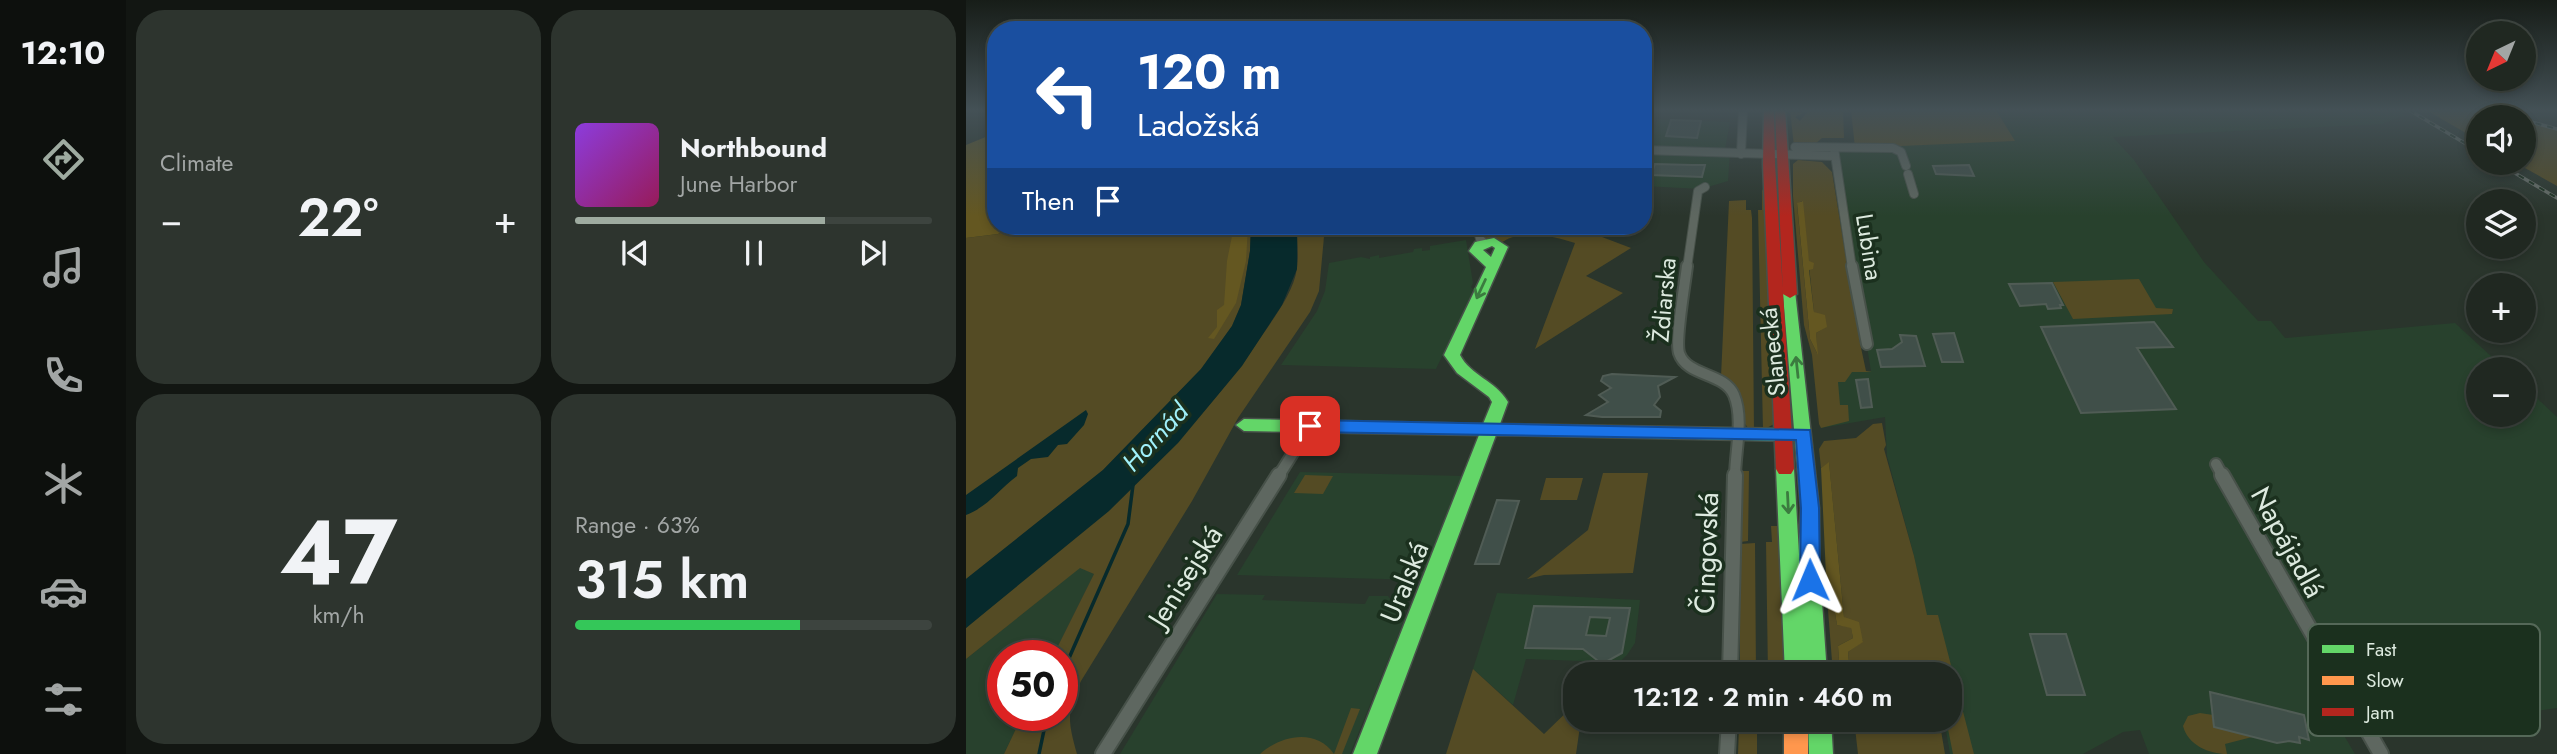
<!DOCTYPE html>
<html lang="en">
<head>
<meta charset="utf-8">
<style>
  :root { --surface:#202821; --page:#2d342e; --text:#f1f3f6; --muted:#a2a6a5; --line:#3d443f; --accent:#9eaba0 }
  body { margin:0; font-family:Jost,sans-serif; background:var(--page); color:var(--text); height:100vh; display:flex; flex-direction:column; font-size:26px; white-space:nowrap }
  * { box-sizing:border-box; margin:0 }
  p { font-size:23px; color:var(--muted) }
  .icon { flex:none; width:38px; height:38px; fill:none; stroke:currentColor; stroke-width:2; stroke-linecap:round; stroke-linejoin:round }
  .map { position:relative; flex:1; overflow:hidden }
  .sheet { display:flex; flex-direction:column; gap:10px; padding:10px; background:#121612; width:840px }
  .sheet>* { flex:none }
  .banner { position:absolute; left:21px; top:21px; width:665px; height:214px; border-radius:28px; box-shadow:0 4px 10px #0003,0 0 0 2px var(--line); background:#1a4fa0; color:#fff; overflow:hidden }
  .needle { width:46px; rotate:223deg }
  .tools { position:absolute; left:1500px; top:21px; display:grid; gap:14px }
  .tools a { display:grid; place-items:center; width:70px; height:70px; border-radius:50%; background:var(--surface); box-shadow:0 4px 10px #0003,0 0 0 2px var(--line); font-size:35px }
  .speed { position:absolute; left:21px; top:640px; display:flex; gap:14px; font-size:35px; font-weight:700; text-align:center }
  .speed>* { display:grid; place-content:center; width:91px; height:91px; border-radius:50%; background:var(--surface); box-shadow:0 4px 10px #0003,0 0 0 2px var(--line); line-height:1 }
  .speed .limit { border:10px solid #d22; background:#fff; color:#111 }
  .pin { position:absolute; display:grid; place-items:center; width:60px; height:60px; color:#fff; margin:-30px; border-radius:14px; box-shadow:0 4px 10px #0006 }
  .me { position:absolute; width:77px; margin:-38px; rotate:359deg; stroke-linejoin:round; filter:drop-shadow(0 0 5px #0008) }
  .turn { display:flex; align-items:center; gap:24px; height:147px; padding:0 35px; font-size:32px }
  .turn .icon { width:91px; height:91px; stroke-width:2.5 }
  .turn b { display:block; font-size:49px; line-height:60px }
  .then { display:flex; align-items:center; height:66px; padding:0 35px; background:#0003; gap:14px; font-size:26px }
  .big { font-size:52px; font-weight:600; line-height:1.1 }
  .sheet .widget { flex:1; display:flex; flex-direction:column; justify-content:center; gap:10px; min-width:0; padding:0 24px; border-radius:28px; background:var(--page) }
  .sheet .dial { align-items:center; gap:0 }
  .dial b { font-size:91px; line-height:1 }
  .song { display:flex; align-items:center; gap:21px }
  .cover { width:84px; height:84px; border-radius:10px; background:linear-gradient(135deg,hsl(270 70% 55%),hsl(330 70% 35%)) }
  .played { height:7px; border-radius:4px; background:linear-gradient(90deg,var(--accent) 70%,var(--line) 70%) }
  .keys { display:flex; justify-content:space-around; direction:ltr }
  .heat { display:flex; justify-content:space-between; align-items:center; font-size:38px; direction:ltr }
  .charge { height:10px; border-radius:5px; background:linear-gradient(90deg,#34c759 63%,var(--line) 0) }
  .sheet .tiles { flex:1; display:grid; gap:10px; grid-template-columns:repeat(2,1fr) }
  .trip { position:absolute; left:597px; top:662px; width:399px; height:70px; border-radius:28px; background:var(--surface); box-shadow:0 4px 10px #0003,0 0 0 2px var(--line); font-weight:600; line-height:70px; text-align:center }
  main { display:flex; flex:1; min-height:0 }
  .tabs { display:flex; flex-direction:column; width:126px; justify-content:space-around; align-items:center; background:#0d100d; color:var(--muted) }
  .tabs .icon { width:49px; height:49px }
  .tabs .active { color:var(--accent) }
  .tabs b { font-size:32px; color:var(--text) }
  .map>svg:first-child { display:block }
</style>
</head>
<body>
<main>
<nav class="tabs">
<b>12:10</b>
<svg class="icon active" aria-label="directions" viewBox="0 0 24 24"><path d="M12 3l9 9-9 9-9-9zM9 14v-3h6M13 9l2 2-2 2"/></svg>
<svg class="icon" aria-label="music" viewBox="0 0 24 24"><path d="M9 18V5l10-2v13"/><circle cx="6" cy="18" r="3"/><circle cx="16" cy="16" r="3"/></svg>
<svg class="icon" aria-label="phone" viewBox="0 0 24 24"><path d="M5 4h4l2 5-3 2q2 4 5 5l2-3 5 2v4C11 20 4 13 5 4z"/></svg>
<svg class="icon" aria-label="climate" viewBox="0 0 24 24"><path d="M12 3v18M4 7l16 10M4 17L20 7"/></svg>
<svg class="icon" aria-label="car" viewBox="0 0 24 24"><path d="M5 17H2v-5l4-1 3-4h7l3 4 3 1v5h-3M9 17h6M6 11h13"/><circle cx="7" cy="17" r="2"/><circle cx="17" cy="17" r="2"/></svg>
<svg class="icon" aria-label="filters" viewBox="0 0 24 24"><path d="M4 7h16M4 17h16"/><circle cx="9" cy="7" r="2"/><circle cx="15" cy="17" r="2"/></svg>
</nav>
<section class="sheet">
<div class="tiles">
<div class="widget"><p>Climate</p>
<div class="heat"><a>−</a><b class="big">22°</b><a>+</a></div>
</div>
<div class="widget">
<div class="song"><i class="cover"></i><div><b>Northbound</b><p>June Harbor</p></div></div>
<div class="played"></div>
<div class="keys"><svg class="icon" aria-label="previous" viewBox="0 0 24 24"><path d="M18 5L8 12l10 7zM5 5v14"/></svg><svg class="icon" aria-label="pause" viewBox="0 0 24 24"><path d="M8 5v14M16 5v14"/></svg><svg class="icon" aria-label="next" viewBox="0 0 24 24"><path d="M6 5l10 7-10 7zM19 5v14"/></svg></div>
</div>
<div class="widget dial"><b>47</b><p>km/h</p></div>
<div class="widget"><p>Range · 63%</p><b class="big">315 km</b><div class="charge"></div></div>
</div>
</section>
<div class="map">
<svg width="1591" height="754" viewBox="0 0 1591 754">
  <rect width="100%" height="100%" fill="#2a352c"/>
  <path fill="#28412d" d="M1030,110H1438L1436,116L1416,124L1147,137L1168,160L1238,262L1292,321H1305L1319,338L1489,323L1539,369H1512V415H1558V386L1591,417V708L1449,728L1402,733L1376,732L1389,754H1183L1174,730L1157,732L1117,754H984L978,719H984V674H971L948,556L921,456L919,417L855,428L848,372L905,371L868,148H927L937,145L1048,141Z
    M692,119L764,122L759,149L764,151L762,181L735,189L677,186V159Z
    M500,240L507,283L505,287L508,290L470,369L315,365L351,311L359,291L363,263L395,257L404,259V257L413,255V258L447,252L448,249L456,248V251L464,250V246Z
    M334,472L498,476L456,580L271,575Z
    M114,567L128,574L87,656H37V716H56L38,754H0V659Z
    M531,593L674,600L669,643L661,655L641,674H631L616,661L560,659L547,705L507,669Z
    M251,594L299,595L296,600L399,604L403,596H422L439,618L384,754H154Z"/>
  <path fill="#544b24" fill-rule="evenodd" d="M824,110L837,113L829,117L834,121L841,112L836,110H877L878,138H856L849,144L828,146Z
    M885,110H1030L1049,141L889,148Z
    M1460,110H1519L1542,117H1512V140Z
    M1558,121L1591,130V186L1550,163H1558Z
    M832,160L856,162L866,172L894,343L900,371L906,372H886L879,382H872L874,405H882L883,421L855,428L853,424L846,355L838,325L827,196V164ZM836,201L848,312L860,327L850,333L851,353L844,339L831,204Z
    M796,189L801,198L809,352L806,381L808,424L797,430L792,210H796Z
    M780,200V210H785L786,218L788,431C768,425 787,394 755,377L763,201Z
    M47,226H285L284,251L275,305L266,326L235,369L137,470L0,579V238L32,234Z
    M331,226H359L353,291L344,312L272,418L226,501L115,681C100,711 102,722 111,754H38L56,716H96V656H87L128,574L114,568L0,659V628C106,538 220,451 297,334C310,315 328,291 331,268C333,255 331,239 331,226Z
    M523,226H615V229L665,248L620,276L657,293L569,349L609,243C592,238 569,231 551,236C533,240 542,245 518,243L511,229Z
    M1173,279L1190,308L1207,309L1206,314L1107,319L1087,282Z
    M916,423L920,445L918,449L948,556L961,615H972L1008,754H987L980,719H984V674H884L882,652L897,641L878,617L863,463L855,468L853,449L858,441L890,438L907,424Z
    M775,471H783L782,541L774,542Z
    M637,473H682L667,573L578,575L561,579L622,530Z
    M339,475L367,476L357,494L328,493Z
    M580,478H617L611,500H574Z
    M805,526H811L818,556L822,674H802L800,542H806Z
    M789,543L790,674H774V544Z
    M861,597L868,607L871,625L885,627L887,638L872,646L874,674H867Z
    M507,669L578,734L609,704V719H615L610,754H480Z
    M385,708L394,709L376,754H294C315,735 350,728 368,754Z
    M1234,713L1247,715L1248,727L1286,737L1259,744L1261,754C1243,754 1222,745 1217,726L1222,716Z
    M888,719H973L979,754H892Z
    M773,726L791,731V754H772Z"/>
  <path fill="#645721" d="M30,126V226H47L32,234L0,238V145L22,136Z
    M837,201L843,261L848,263L847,269L843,270L848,312L859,315L861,327L850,333L852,355L844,339L831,203Z
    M268,226H282L280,261L270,303L248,339L242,338L251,327V310L258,305L261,261Z
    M863,462L878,617L893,622L897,642L882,652L884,674H874L872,646L887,638L885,628L871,625L868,607L861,597L855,468Z"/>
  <path fill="#072a2c" d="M285,226H331V269L316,305L276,366L212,443L143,511L0,628V579L137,470L235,369L266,326L275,305L284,251Z
    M120,410L122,414L118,425L101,444L92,445L82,457L65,459L52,468L51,476C32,490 23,506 0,515V495Z"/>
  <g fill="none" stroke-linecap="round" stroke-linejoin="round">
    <path stroke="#072a2c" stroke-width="3.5" d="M96,674L162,524L167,485
      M73,754L81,716"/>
  </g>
  <path fill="#404f49" stroke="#505c55" stroke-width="2" fill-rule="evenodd" d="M705,120L735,121L731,138L700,136Z
    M689,164L726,165H739L736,177L685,175Z
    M1003,165L1008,176L970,174L967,166Z
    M1086,283L1097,305H1094L1095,308L1082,309L1080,304L1054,306L1043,284Z
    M1188,322L1207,347L1171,348L1210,409L1115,413L1075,327Z
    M988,333L997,362H976L967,334Z
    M934,335L950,336L959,366L915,367L911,350L926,349L936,342Z
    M646,374L709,377L692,386L694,397L688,405L695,411L694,417H636L620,415L642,402L633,395L645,388L635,381L637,376Z
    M902,379L906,407L895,408L890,380Z
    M531,500L553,501L533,564H509Z
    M568,606L664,608L656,653L636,664L617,649L559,648ZM624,617L644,618L640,636L620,635Z
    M1064,634H1100L1119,695H1081Z
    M1244,692L1338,715L1343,740L1333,737L1334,743L1323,741L1311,743L1248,727Z"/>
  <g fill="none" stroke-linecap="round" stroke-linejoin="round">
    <defs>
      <path id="street-far2" d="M829,147L927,148L935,152L940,166
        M868,148L886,268
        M677,150L868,156
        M775,154L777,110
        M942,174L948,194
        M511,226L514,239L518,243
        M721,268L732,191L739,187"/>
      <path id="street-far1" d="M721,266C719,284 709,339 713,353C721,377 758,372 768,395C778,419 769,452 769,477
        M886,266L901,344
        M1250,464L1257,477
        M312,477L344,426"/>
      <path id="street" d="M1256,475L1415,754
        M764,674L769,475
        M137,754L313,475
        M761,754L763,719"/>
      <path id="fast" d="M528,238L542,247L494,355C505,376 529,380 542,402L534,424L828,429L817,294L819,291H829L853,508V558L861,674H819L810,469L813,464H825L828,469L833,554L835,508L829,441L530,435L411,754H387L513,435L278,431L270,425L278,419L517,424L526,402L523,397L491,373L478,355L520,267L503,251L509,242ZM526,246L529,248L525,257L517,250Z
        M842,719H865L867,754H843Z"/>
      <path id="slow" d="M818,719H842V754H818Z"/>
      <path id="jam" d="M798,110H808L809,164L828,469L825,474H813L810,469L797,164Z
        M809,110H819L831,294L824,298L817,294Z"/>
    </defs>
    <use href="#street-far2" stroke="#475149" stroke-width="10"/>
    <use href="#street-far1" stroke="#475149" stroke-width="14"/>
    <use href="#street" stroke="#475149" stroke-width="18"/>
    <use href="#fast" stroke="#475149" stroke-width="3"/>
    <use href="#slow" stroke="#475149" stroke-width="3"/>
    <use href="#jam" stroke="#475149" stroke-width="3"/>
    <use href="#street-far2" stroke="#5e6760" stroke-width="8"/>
    <use href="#street-far1" stroke="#5e6760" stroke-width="10"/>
    <use href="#street" stroke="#5e6760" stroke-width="14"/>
    <use href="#fast" fill="#63d668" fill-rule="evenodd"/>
    <use href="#slow" fill="#ff974d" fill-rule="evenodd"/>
    <use href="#jam" fill="#b3261e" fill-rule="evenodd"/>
    <defs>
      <path id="rail" d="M1443,110L1512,151
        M1524,110L1549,117
        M1558,120L1591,129
        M1532,163L1591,198"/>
    </defs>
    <use href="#rail" stroke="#666d67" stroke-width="3.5"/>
    <use href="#rail" stroke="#1b301e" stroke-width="2" stroke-dasharray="6" stroke-linecap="butt"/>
  </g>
  <defs><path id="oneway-shaft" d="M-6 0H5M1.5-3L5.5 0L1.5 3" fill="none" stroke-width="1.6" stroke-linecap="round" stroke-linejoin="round" transform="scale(1.75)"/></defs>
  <g stroke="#3b7b3f">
    <use href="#oneway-shaft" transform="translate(515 289) rotate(115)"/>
    <use href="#oneway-shaft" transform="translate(831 367) rotate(-96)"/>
    <use href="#oneway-shaft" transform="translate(822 503) rotate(87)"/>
  </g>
  <linearGradient id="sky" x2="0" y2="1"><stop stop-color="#171d18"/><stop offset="0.51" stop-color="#445156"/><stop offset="1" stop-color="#445156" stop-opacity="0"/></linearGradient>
  <rect width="1591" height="216" fill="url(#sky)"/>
  <path fill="#1a73e8" stroke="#114b97" stroke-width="2" d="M344,420L844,430L853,508L854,580L851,586L844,588L837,586L834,580L835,508L830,440L344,432L335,426Z"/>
  <g text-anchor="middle" stroke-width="7" stroke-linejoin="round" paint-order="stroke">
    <g font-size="24" fill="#ddeadf" stroke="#1b301e">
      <text transform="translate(903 247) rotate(81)" y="8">Lubina</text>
      <text transform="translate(698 300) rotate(-85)" y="8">Ždiarska</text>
      <text transform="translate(807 352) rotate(-96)" y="8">Slanecká</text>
    </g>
    <g font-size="26" font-style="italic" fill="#a0f1fa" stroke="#1b301e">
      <text transform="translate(189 437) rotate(-47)" y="9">Hornád</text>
    </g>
    <g font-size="28" fill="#ddeadf" stroke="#1b301e">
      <text transform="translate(1322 542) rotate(61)" y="10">Napájadlá</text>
      <text transform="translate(740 553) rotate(-88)" y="10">Čingovská</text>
      <text transform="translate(219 576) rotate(-58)" y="10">Jenisejská</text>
      <text transform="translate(438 582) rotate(-68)" y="10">Uralská</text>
    </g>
  </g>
  <rect x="1342" y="624" width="232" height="112" rx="10" fill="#1b301e" stroke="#556858" stroke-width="2"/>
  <rect x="1356" y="645" width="32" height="8" fill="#63d668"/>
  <rect x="1356" y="676" width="32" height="9" fill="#ff974d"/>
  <rect x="1356" y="708" width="32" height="8" fill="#b3261e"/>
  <g font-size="19" fill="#ddeadf">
    <text x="1400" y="656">Fast</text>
    <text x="1400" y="687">Slow</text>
    <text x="1400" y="719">Jam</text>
  </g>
</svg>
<div class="tools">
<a><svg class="needle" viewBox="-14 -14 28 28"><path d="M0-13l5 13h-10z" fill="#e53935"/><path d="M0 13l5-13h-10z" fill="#a2a6a5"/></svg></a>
<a><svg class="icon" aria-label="sound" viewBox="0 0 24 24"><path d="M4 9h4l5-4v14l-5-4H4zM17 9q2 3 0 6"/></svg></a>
<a><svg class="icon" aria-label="layers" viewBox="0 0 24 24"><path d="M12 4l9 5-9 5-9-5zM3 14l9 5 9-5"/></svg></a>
<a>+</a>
<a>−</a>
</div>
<div class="speed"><div class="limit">50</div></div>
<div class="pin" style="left:344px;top:426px;background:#d93025"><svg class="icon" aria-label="arrive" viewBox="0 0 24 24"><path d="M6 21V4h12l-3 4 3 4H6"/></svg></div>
<svg class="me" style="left:844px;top:580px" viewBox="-20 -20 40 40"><path d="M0-17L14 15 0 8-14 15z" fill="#1a73e8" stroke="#fff" stroke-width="4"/></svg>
<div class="trip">12:12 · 2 min · 460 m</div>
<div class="banner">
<div class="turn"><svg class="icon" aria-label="left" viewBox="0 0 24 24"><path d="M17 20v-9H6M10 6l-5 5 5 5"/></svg><div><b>120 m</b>Ladožská</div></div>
<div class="then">Then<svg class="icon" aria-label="arrive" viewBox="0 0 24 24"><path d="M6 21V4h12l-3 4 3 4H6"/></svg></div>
</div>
</div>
</main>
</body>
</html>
